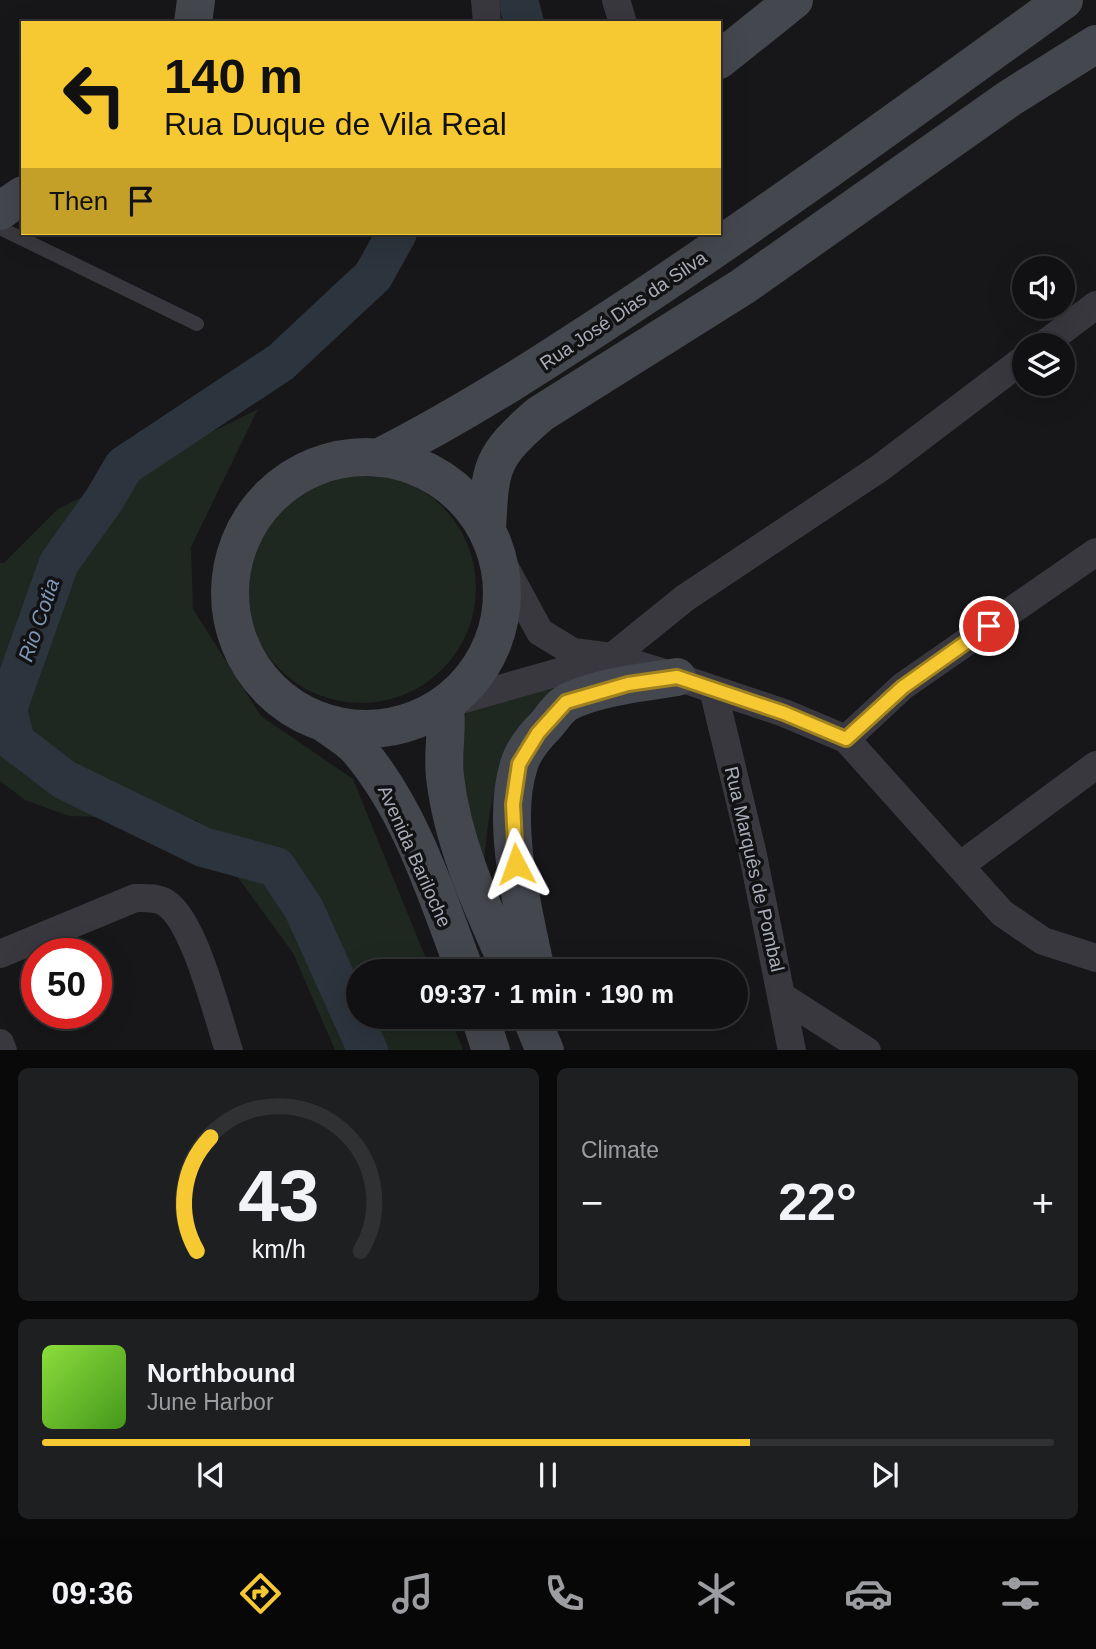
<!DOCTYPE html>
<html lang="en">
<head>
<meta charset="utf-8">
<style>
  :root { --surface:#111113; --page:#1e1f21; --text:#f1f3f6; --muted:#9c9da0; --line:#303133; --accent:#f6c932 }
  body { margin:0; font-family:Arial,sans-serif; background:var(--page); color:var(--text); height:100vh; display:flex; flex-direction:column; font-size:26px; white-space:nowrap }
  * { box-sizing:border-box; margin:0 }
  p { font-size:23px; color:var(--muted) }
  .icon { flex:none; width:38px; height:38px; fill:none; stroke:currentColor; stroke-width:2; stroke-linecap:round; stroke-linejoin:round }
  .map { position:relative; height:1050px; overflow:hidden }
  .sheet { display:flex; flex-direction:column; gap:18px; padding:18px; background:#09090a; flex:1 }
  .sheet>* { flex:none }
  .guide { position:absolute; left:21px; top:21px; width:700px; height:214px; border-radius:0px; box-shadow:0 7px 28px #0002,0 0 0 2px var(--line); background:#f6c932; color:#111; overflow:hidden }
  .controls { position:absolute; left:1012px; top:256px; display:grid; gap:14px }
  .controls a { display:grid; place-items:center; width:63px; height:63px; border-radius:50%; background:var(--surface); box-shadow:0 7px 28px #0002,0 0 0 2px var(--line); font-size:35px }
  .speed { position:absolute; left:21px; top:938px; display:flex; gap:14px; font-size:35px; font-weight:700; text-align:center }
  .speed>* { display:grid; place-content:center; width:91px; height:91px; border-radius:50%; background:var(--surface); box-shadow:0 7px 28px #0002,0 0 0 2px var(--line); line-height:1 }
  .speed .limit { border:10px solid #d22; background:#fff; color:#111 }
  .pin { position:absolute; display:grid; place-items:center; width:60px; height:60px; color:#fff; margin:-30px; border:4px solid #fff; border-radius:50%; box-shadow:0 2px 7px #0007 }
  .me { position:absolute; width:77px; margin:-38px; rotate:356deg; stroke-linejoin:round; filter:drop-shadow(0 0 5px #0008) }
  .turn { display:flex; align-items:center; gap:24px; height:147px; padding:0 28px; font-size:32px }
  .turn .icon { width:91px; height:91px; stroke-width:2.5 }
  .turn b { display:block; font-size:49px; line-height:60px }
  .then { display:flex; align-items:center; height:66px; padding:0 28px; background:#0003; gap:14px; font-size:26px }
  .big { font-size:52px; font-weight:800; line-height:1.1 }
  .sheet .widget { flex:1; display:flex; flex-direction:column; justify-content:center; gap:10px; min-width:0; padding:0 24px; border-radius:10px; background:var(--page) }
  .sheet .dial { align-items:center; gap:0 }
  .dial svg { height:182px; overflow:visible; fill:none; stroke:var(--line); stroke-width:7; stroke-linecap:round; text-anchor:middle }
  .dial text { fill:var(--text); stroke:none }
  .song { display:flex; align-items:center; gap:21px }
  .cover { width:84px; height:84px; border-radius:10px; background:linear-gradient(135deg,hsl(90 70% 55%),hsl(100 70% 35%)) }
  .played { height:7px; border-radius:4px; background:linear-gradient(90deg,var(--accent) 70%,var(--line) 70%) }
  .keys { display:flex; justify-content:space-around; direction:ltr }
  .heat { display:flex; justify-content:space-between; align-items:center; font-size:38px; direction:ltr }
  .sheet .tiles { flex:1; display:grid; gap:18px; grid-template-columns:1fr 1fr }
  .widget:last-child { grid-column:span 2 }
  .trip { position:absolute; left:346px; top:959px; width:402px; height:70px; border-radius:35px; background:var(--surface); box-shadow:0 7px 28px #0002,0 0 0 2px var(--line); font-weight:800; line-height:70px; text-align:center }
  .tabs { display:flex; height:112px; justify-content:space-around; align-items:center; background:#070708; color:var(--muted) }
  .tabs .icon { width:49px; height:49px }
  .tabs .on { color:var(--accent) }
  .tabs b { font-size:32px; color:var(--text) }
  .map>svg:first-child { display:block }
</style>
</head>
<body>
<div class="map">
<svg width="1096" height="1051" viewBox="0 0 1096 1051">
  <rect width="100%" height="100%" fill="#171719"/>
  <path fill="#1e2720" d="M258,409L191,547L193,609L261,716L353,779L431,971H359V1017H450L463,1050H335L293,953L196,820L69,816L25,800L0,781V563H4L58,509Z
    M246 588a115 115 0 1 1 230 0a115 115 0 1 1-230 0Z
    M566,682C553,693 535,705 526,719C494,767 488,812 484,867L453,751L467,711L505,699L522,697L555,684Z"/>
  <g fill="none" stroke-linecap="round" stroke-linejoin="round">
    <path stroke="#2c343d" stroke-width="40" d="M518,0L524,23
      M368,1051L304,909L276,867L203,847L65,780L15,742L7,709L59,563L104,500L124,466L281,362L373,276L397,233"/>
    <path stroke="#38383e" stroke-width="14" d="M0,228L197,324"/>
    <path stroke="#38383e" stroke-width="28" d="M485,0L487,23
      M616,0L623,23
      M1043,345L1096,305
      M498,555L540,632L573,652L612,657L677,677L784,713L846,739L1002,913L1043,941L1096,958
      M713,689L753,855L792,1051
      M450,703L612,657L685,598L880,468L1024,359
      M846,739L903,686L1096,552
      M961,865L1096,765
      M0,954L135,898C145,898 157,897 166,903C195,922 217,1015 229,1051
      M783,997L867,1051
      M0,1043L3,1051"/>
    <path stroke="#45474e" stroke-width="38" d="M193,23L196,0
      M719,60L794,0
      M0,211L23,195
      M230 593a136 136 0 1 1 272 0a136 136 0 1 1-272 0Z
      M378,458C469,412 551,358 636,302C781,206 922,102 1064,0
      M487,530C490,467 490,457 540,414L742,287L1010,98L1096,44
      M445,706C448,730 442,753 445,777C453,846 483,908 511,971
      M324,723C335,731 349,739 358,749C411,811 437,896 465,971
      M536,971C524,913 500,823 519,765C523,751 536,735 546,725C552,718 560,706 568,702C597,687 645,682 677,677
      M480,1017L491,1051
      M531,1017L545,1051"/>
  </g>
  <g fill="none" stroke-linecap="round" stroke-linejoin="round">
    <defs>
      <path id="route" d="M516,864L513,804L519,764L538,733L566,702L628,684L677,677L784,713L846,739L903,687L989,626"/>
    </defs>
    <use href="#route" stroke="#a08320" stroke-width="18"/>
    <use href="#route" stroke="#f6c932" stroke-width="12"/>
  </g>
  <g text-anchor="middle" stroke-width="7" stroke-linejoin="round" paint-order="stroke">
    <g font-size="19" fill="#a8acb9" stroke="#121214">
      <text transform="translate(623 310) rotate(-34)" y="7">Rua José Dias da Silva</text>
      <text transform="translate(415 856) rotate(66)" y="7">Avenida Bariloche</text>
      <text transform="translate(755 869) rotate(77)" y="7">Rua Marquês de Pombal</text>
    </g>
    <g font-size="21" font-style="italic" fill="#7f96b4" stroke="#121214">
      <text transform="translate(39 620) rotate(-71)" y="7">Rio Cotia</text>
    </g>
  </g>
</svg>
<div class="controls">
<a><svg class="icon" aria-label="sound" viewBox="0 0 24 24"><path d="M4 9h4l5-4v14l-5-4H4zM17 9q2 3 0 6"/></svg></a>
<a><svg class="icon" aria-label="layers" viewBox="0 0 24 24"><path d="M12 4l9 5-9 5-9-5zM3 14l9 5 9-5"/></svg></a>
</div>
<div class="speed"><div class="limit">50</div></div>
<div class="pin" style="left:989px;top:626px;background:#d93025"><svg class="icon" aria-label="arrive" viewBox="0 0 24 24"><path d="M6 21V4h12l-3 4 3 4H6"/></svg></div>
<svg class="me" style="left:516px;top:864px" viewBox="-20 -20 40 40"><path d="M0-17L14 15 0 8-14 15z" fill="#f6c932" stroke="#fff" stroke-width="4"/></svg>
<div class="trip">09:37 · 1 min · 190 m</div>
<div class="guide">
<div class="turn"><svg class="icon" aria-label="left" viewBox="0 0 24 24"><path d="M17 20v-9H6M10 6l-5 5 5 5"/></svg><div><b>140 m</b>Rua Duque de Vila Real</div></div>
<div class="then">Then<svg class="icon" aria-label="arrive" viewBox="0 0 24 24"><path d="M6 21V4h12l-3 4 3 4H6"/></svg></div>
</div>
</div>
<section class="sheet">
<div class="tiles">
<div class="widget dial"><svg viewBox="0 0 100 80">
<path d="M14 69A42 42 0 1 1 86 69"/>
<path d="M14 69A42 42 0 0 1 20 19" stroke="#f6c932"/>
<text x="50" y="56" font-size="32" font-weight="700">43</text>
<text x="50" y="72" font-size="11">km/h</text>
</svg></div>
<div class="widget"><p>Climate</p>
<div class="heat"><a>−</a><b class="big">22°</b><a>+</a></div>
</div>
<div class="widget">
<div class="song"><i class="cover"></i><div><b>Northbound</b><p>June Harbor</p></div></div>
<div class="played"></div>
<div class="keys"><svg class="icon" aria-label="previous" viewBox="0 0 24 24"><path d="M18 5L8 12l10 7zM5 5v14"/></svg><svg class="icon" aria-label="pause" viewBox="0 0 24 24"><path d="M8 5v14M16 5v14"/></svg><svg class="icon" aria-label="next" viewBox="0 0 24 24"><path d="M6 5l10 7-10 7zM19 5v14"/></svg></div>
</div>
</div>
</section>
<nav class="tabs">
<b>09:36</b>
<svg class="icon on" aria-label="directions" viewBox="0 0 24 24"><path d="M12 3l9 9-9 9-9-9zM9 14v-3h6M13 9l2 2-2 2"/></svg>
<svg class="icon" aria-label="music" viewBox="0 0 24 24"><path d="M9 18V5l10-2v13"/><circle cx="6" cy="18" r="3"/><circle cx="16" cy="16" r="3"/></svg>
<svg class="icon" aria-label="phone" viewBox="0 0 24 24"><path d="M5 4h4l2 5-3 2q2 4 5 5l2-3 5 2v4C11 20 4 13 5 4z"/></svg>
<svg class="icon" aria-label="climate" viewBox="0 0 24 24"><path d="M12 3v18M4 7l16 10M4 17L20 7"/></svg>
<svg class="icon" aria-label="car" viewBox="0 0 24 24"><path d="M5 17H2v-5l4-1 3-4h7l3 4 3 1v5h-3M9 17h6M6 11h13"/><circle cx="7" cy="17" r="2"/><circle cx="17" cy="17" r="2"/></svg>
<svg class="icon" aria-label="filters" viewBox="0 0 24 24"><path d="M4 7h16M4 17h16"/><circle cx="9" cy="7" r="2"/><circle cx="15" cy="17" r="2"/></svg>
</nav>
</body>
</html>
